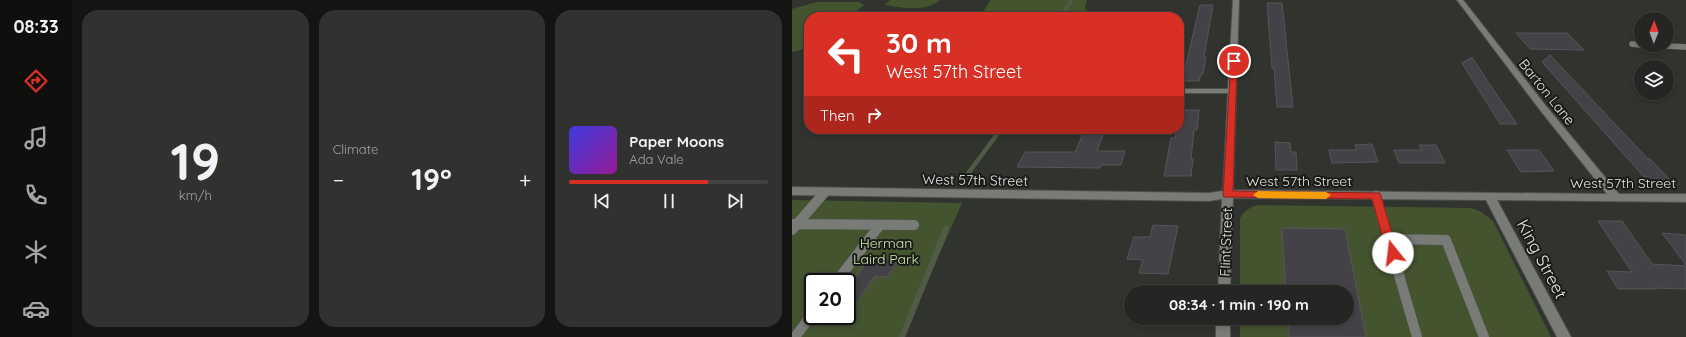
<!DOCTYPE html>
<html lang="en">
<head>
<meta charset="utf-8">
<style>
  :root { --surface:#252623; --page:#313230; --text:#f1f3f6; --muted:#a3a5a6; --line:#424341; --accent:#d93025 }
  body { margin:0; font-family:Quicksand,sans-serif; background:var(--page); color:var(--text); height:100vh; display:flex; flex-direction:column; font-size:15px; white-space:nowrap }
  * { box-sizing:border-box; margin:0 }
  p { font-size:13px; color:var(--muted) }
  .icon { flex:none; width:22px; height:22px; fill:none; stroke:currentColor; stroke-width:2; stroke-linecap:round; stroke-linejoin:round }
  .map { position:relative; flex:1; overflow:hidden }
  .panel { display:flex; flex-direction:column; gap:10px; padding:10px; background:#141513; width:720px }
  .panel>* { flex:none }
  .hud { position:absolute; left:12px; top:12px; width:380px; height:122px; border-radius:16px; box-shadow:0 2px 6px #0003,0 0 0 1px var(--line); background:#d93025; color:#fff; overflow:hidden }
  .needle { width:26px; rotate:1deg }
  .buttons { position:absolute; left:842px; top:12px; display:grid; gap:8px }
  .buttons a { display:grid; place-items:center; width:40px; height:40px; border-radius:50%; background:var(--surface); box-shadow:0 2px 6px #0003,0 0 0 1px var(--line); font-size:20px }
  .speed { position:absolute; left:12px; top:273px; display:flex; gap:8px; font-size:20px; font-weight:700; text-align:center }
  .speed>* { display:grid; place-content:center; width:52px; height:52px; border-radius:50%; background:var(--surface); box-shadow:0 2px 6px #0003,0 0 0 1px var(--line); line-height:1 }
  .speed .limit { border:2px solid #111; border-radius:6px; background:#fff; color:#111 }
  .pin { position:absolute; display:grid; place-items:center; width:34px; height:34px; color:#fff; margin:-17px; border:2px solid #fff; border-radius:50%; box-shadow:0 1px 4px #0007 }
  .me { position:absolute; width:44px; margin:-22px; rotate:344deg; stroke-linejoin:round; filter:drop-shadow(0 0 3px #0008) }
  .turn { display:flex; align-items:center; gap:14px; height:84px; padding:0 16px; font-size:18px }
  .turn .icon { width:52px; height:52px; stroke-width:2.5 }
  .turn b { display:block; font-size:28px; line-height:34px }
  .then { display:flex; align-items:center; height:38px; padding:0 16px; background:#0003; gap:8px; font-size:15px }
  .big { font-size:30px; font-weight:700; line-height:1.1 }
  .panel .card { flex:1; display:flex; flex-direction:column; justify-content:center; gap:6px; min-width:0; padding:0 14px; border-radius:16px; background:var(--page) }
  .panel .dial { align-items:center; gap:0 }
  .dial b { font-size:52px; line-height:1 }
  .song { display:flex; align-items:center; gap:12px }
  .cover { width:48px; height:48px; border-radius:6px; background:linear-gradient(135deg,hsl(240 70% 55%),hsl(300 70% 35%)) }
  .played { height:4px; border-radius:2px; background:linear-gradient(90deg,var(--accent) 70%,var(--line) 70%) }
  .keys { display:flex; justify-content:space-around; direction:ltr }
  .heat { display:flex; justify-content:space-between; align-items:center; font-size:22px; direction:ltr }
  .panel .tiles { flex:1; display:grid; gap:10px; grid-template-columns:repeat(3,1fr) }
  .trip { position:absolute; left:332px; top:285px; width:230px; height:40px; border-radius:20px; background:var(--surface); box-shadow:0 2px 6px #0003,0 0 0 1px var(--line); font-weight:700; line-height:40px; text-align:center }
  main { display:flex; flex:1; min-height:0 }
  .dock { display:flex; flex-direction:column; width:72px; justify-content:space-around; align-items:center; background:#0f0f0e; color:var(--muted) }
  .dock .icon { width:28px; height:28px }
  .dock .selected { color:var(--accent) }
  .dock b { font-size:18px; color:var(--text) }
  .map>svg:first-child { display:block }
</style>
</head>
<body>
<main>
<nav class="dock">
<b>08:33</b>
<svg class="icon selected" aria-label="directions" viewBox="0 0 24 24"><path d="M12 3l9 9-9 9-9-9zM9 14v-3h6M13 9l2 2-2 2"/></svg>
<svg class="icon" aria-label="music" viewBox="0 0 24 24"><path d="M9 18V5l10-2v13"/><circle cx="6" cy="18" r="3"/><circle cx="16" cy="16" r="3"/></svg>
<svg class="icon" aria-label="phone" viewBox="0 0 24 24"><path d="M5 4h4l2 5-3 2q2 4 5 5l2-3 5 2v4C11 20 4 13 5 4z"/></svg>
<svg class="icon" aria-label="climate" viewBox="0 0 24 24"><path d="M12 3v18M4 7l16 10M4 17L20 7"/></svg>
<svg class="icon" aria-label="car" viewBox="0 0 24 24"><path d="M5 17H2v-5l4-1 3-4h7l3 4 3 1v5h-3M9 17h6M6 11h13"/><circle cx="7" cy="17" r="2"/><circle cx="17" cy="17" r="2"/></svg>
</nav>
<section class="panel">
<div class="tiles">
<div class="card dial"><b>19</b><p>km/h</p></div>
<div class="card"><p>Climate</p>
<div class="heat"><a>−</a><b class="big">19°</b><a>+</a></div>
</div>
<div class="card">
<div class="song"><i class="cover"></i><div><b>Paper Moons</b><p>Ada Vale</p></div></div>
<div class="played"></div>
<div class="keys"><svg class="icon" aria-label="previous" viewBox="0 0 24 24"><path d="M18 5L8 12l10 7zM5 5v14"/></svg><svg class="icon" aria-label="pause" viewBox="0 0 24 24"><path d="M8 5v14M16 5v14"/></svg><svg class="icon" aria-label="next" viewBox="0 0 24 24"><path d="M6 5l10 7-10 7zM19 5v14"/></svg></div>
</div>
</div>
</section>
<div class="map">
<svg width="894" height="337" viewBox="0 0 894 337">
  <rect width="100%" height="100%" fill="#31332f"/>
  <path fill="#44542f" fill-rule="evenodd" d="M98,0H148C145,2 141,5 137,6C127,10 102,8 93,4Z
    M199,0H295L293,8L301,17H187Z
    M25,2H67L72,5L57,17H17V44L9,50L0,52V9Z
    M0,200L170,203L124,307L108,337H0ZM21,282H55V316H21Z
    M468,205L679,208L688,211L701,221L759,337H448V318H555V292H448V218C453,210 459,206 468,205Z"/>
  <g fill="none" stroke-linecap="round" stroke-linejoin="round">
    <path stroke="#515a44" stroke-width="3.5" d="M271,17L273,10L280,0"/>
    <path stroke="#515a44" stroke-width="4.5" d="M172,179L209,129"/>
    <path stroke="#515a44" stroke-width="6" d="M110,337L154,229"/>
  </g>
  <path fill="#444246" stroke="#58555a" d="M475,3H490L501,107H485L482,68H480Z
    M408,5H421L412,57H414L411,74H409L407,81H390Z
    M724,33H775L792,50L738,49Z
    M758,55L856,159H858L881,183H861L856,177H852L750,62Z
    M680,57L696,82L725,124H708L670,63Z
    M387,110H407L405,130H402L399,159H401L399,176H372L379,138H383L385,129H387Z
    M293,129H313L305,151H333L329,165H309L308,168L225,167L233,152H283Z
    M483,142L498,143L499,152H504L505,170H484Z
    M580,144L586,162L540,163L537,150H565L563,145Z
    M627,145H644L653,163H607L602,150H630Z
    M715,150H747L762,171L729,172Z
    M806,221H830L860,264L894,266V289L862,288L863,289H826L815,271L840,272Z
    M361,225L386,226L376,274L347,273L351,260L335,259L342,237H358Z
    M490,228L553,229L574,337H497L496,318H555V292H494Z
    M870,233L894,235V265Z
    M77,259H107L96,277L83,276L55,317V282H60Z"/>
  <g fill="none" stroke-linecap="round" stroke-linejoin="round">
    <defs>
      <path id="lane-far2" d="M840,44L849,45
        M856,45L894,47"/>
      <path id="lane-far1" d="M31,194L33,192"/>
      <path id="lane" d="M584,196L625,337
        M0,224L122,225
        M0,230L32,193
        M597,239L654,240L692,337
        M44,282L88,225
        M3,337L21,313"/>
      <path id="street" d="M441,0H447L441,190L815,194L748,110L665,0H671L754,106L827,194H894V202L705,200L779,337H765L694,200L441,198L438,292H426L430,199L417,201L0,195V187L417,193L431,191L436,93H387V89H436Z
        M424,318H438V337H424Z"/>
    </defs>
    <use href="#lane-far2" stroke="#4e504c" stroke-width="6"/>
    <use href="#lane-far1" stroke="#4e504c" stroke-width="9"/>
    <use href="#lane" stroke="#4e504c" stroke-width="11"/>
    <use href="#street" stroke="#4e504c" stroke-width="2"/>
    <use href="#lane-far2" stroke="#797b77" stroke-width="5.5"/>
    <use href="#lane-far1" stroke="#797b77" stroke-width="8"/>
    <use href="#lane" stroke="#797b77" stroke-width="10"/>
    <use href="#street" fill="#797b77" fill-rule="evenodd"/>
  </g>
  <path fill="#d93025" stroke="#8d1f18" d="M439,59L445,61L441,191L588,193L606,253L605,256L601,258L597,256L595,253L580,199L432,197L431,194Z"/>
  <path fill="#f59e0b" d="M466,191L534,192L539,195L534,199L466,198L461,195Z"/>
  <g text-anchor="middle" stroke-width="4" stroke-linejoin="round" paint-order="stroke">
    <g font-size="14" fill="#e4e5e2" stroke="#1a1b19">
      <text transform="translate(755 92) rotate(51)" y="5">Barton Lane</text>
      <text transform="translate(183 180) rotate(1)" y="5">West 57th Street</text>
      <text x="507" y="186">West 57th Street</text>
      <text x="831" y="188">West 57th Street</text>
      <text transform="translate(434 242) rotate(-88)" y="5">Flint Street</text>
    </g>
    <g font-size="14" fill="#c9eaa3" stroke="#1a1b19">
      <text x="94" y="248">Herman<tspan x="94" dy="16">Laird Park</tspan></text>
    </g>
    <g font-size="17" fill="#e4e5e2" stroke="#1a1b19">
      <text transform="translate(750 259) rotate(62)" y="6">King Street</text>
    </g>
  </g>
</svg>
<div class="buttons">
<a><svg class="needle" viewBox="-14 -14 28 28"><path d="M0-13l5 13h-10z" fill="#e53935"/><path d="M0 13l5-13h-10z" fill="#a3a5a6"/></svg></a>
<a><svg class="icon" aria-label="layers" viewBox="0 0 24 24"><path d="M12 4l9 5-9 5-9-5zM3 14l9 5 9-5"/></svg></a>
</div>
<div class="speed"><div class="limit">20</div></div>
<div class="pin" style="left:442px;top:61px;background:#d93025"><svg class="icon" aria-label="arrive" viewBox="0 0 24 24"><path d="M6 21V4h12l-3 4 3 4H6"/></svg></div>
<svg class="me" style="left:601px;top:253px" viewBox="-20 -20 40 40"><circle r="19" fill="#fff"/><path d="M0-13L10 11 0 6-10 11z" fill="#d93025"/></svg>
<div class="trip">08:34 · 1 min · 190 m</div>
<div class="hud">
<div class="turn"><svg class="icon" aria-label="left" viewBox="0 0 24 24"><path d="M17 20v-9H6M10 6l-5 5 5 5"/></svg><div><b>30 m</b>West 57th Street</div></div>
<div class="then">Then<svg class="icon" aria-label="right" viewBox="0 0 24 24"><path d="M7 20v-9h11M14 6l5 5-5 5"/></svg></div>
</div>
</div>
</main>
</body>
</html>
